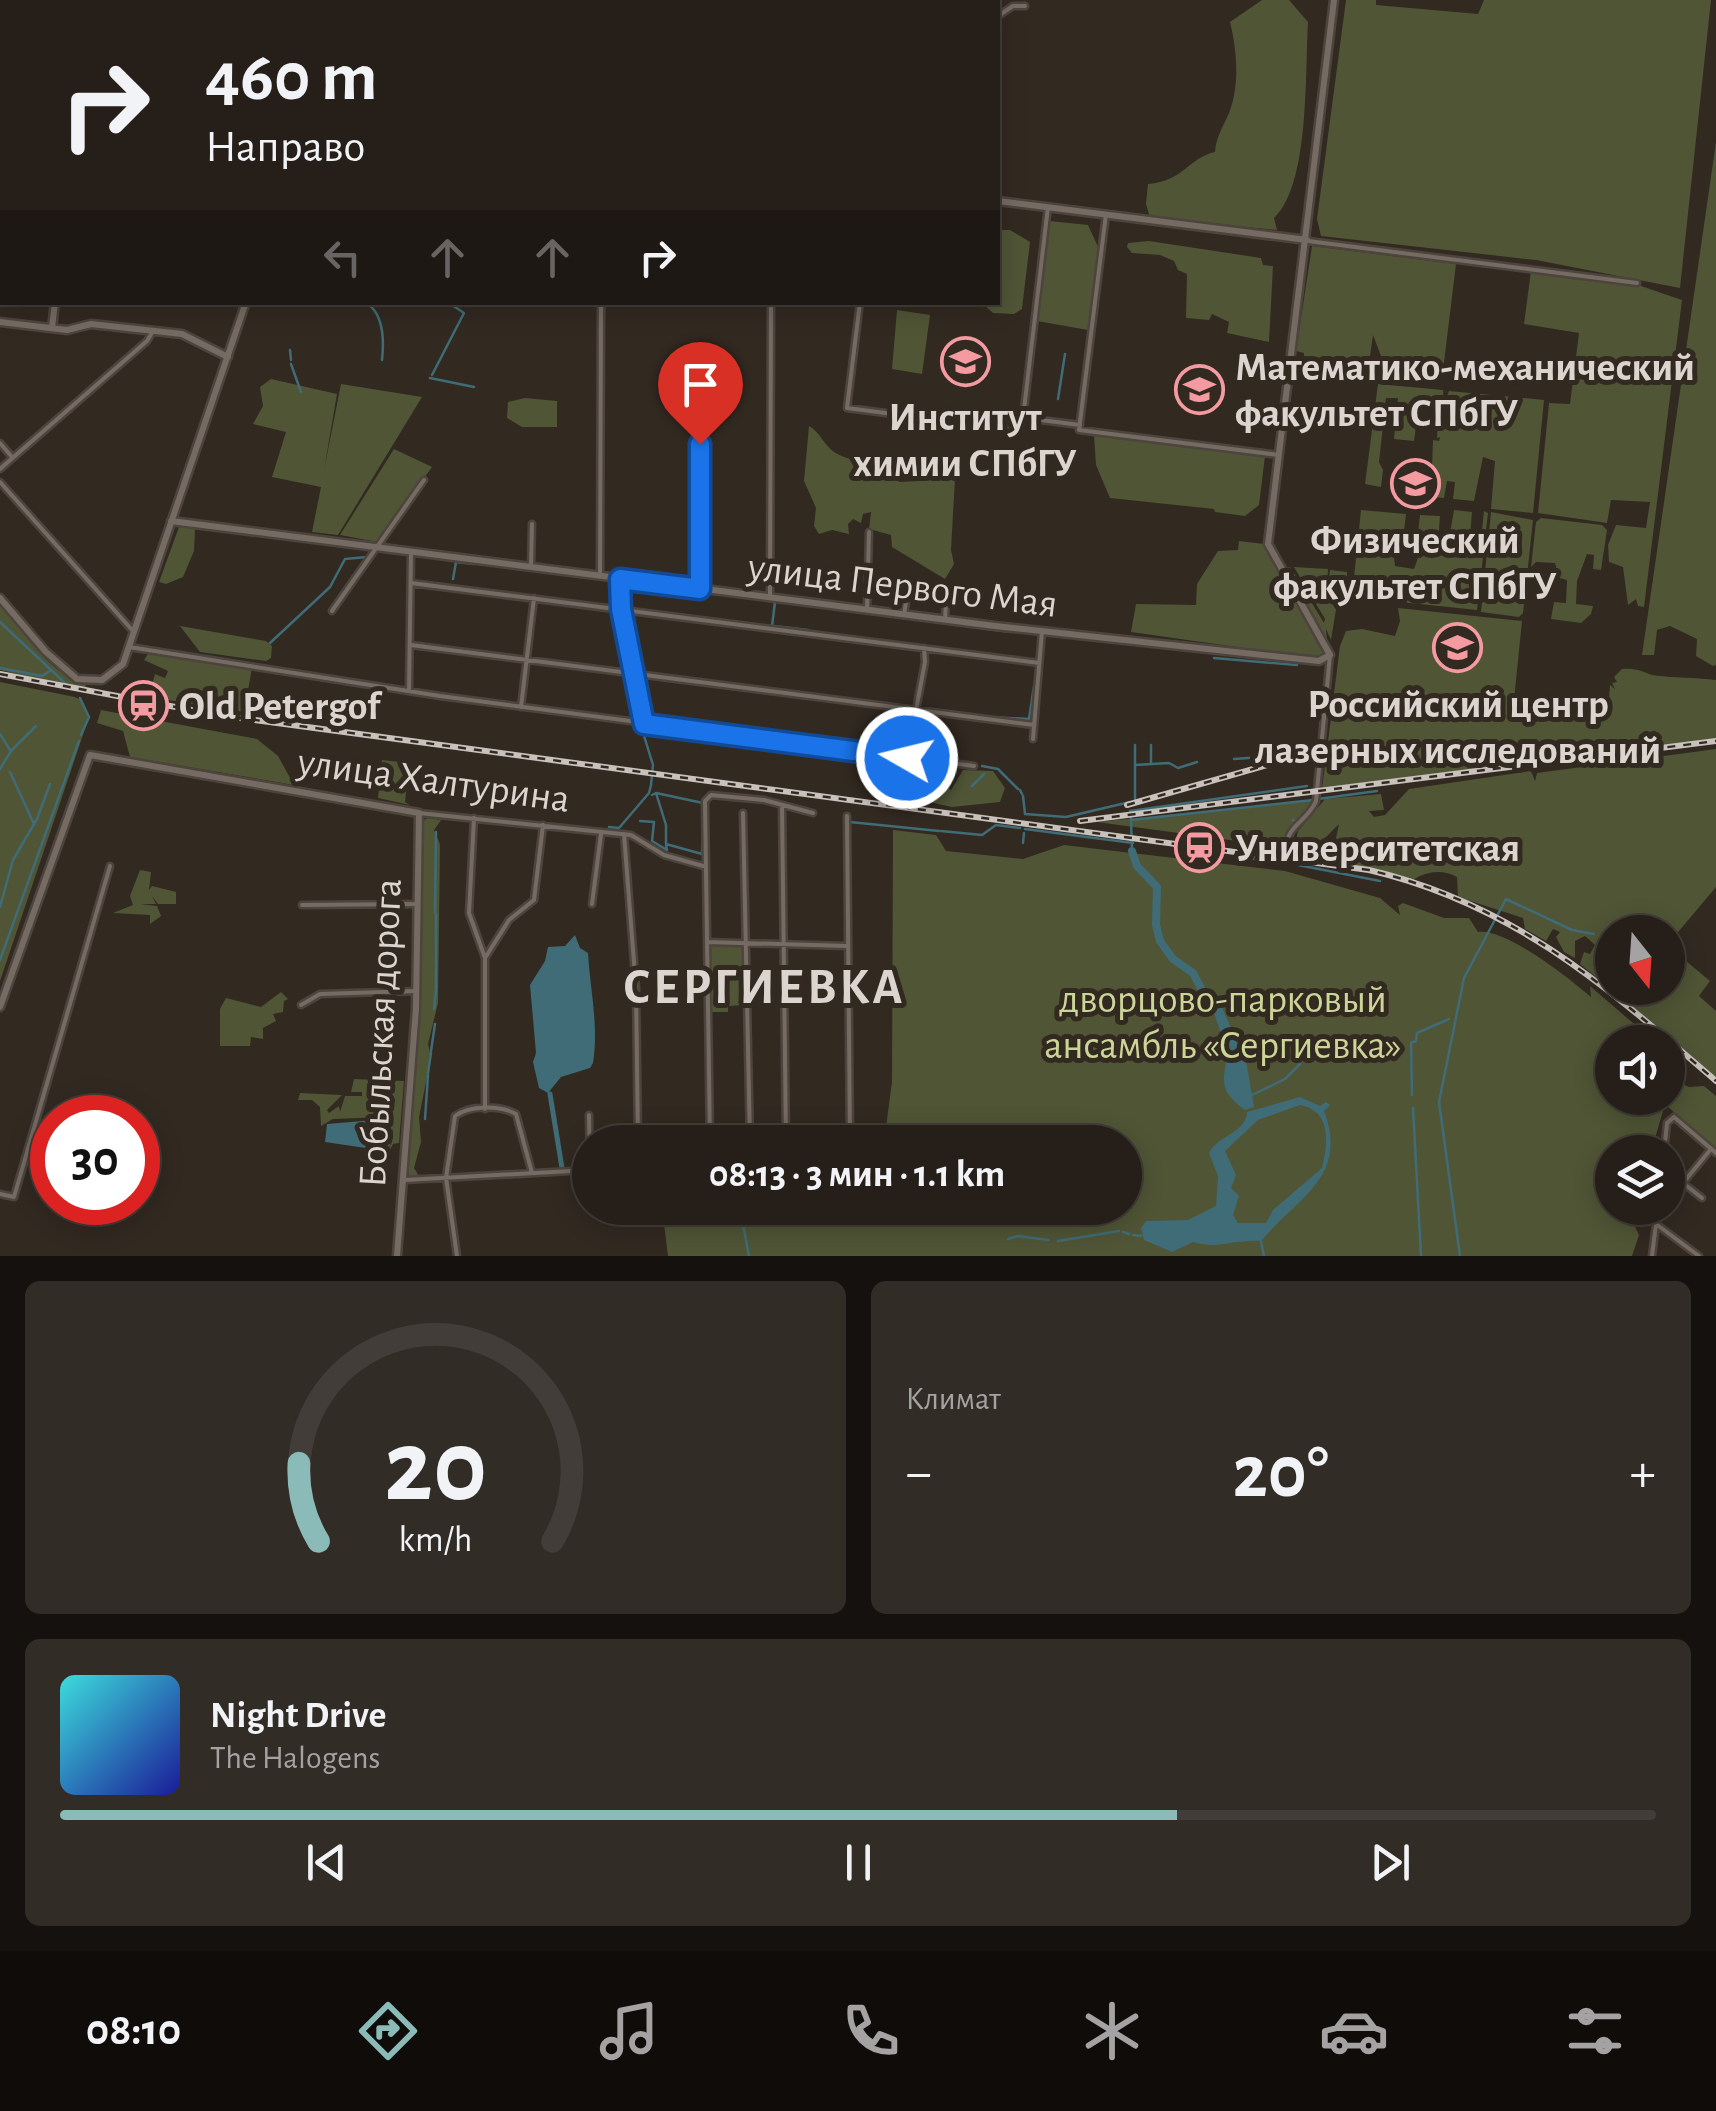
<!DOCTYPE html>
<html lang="ru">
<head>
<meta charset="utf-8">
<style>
  :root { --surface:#261f19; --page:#322c26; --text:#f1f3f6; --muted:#a4a2a2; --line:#423d38; --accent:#8bbbb9 }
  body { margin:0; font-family:"Alegreya Sans",sans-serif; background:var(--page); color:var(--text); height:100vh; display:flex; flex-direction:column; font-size:38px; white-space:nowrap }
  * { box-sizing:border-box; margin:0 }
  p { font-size:32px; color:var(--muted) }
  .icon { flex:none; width:55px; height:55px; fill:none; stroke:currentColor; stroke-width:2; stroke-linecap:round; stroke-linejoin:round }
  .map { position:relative; height:1256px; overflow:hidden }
  .sheet { display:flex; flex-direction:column; gap:25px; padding:25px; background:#15110e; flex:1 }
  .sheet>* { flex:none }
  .hud { position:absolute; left:0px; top:0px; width:1000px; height:305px; box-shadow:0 5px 25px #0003,0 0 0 2px var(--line); background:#261f19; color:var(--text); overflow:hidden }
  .needle { width:65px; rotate:163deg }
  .fabs { position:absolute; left:1595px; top:915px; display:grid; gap:20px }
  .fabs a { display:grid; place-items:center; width:90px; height:90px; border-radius:50%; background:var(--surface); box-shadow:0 5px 25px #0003,0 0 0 2px var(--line); font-size:50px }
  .speed { position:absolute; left:30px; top:1095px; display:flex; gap:20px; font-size:50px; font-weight:700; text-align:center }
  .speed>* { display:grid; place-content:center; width:130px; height:130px; border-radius:50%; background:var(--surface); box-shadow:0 5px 25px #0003,0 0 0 2px var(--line); line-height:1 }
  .speed .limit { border:15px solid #d22; background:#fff; color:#111 }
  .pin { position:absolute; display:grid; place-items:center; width:85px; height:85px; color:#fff; margin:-102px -42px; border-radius:50% 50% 50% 0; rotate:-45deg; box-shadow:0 0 10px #0007 }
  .pin .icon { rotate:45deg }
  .me { position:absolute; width:110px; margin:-55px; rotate:278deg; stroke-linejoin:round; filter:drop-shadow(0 0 8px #0008) }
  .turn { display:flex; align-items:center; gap:35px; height:210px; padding:0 40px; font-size:45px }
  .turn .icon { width:130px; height:130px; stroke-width:2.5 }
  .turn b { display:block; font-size:70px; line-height:85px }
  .lanes { display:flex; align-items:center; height:95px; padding:0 40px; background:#0003; justify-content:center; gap:50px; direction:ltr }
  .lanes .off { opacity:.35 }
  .big { font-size:75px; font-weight:600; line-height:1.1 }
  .sheet .widget { flex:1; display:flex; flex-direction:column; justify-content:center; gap:15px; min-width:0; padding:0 35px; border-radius:15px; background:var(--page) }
  .sheet .dial { align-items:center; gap:0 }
  .dial svg { height:260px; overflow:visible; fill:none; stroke:var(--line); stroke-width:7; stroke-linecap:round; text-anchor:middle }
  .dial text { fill:var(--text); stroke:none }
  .song { display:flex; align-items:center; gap:30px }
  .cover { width:120px; height:120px; border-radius:15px; background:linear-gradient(135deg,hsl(180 70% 55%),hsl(240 70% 35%)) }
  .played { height:10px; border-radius:5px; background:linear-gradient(90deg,var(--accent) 70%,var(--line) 70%) }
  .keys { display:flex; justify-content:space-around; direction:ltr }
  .heat { display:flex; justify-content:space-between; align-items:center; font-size:55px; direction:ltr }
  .sheet .tiles { flex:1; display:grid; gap:25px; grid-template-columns:1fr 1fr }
  .widget:last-child { grid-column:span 2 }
  .trip { position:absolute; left:572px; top:1125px; width:570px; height:100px; border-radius:50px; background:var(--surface); box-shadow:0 5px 25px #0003,0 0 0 2px var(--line); font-weight:600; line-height:100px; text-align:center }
  .dock { display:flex; height:160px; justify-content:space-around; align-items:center; background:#0f0c0a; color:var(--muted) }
  .dock .icon { width:70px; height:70px }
  .dock .selected { color:var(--accent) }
  .dock b { font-size:45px; color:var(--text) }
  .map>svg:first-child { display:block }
</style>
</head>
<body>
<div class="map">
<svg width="1716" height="1256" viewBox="0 0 1716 1256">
  <rect width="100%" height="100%" fill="#322921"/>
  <path fill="#505536" d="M1262,0H1289L1308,22C1305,71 1310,185 1274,218L1277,230L1150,218L1146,204L1148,184C1184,181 1188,158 1215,152C1216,137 1223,127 1229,113C1240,85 1237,51 1230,22Z
    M1346,0H1376V5L1478,14L1484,0H1711L1680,288L1536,260L1321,236L1317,219Z
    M1716,142V665L1713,666L1696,656L1697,639L1670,626L1657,630L1654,655H1642Z
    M1050,221L1088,225L1099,249L1088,330L1037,321Z
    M998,230H1010L1030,242L1022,309L1014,314L993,313L982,303L998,302Z
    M1149,241L1261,258L1263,265L1273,266L1269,342L1227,333L1229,322L1212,314L1209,320L1186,318L1187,274L1178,270L1174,261L1160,255L1132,253L1127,247L1128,243Z
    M1312,246L1456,264L1442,379L1387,372L1373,335L1369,363L1304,356V353L1296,351Z
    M1531,271L1641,286L1682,300L1644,607L1638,606L1636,599L1628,605L1623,567L1609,562L1608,545L1616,525L1646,528L1650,502L1611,500L1607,523L1538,513L1549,403L1570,404L1579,333L1524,324Z
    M897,310L930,315L922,374L892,369Z
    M271,379L337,394L324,470L341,384L422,397L338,535L312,532L321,487L272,477L286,432L253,424L263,406L260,387Z
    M1378,384L1443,390L1444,404L1449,391L1544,400L1533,513L1491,509L1495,461L1483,457L1474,501L1453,499L1455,482L1447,481L1444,498L1421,496L1431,494L1433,440L1439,441L1440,437L1437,438L1439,407L1419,405L1414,441L1394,439L1398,398H1386L1379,462L1383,470L1381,487L1365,484Z
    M525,398L557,401V427H522L507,418L508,402Z
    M809,426C821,433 823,444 834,452C845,459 856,459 866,468L895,462L907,465L896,478L899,482L955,479L951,550L954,564L945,579L892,547L891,535L869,529L871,512L863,514L861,523L853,519L848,524L849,534L832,530L819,534L814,526L816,508L804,481Z
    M1094,435L1265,456L1259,505L1245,516L1215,512L1214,509L1110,498L1096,465Z
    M394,449L432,467L377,542L340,535Z
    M1361,510L1406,514L1404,531L1391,532L1395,566L1414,569L1426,535L1418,533L1420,515L1440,516L1438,543L1448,544L1454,510L1472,512L1469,548L1480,549L1484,511L1488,513L1477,610L1352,597Z
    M1491,512L1533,520L1523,613L1519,617L1481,612Z
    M1541,518L1602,525L1607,530L1601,570L1593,569L1594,555L1587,554L1577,581L1576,604L1593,606L1591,614L1581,623L1551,619L1554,602L1566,603L1567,580L1559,578L1555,563L1536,562L1531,567L1536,522Z
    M179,527L195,529L194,551L183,577L166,584L159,582Z
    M1239,541L1264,544L1323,646L1322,654L1314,658L1131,632L1136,604L1196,605L1197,584L1218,551L1238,550Z
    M1282,567H1290L1324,623L1325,619L1294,567L1328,569L1326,604L1330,570L1347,572V594L1338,597L1331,640L1326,629L1327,642Z
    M0,603C22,629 51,677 86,684L85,690L0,670Z
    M1398,608L1522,621L1512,720L1537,722L1539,715L1583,718L1591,698H1609L1610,685L1615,689L1612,683L1617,682L1614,677L1622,669C1635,668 1641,671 1652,675C1661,677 1702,678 1716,680V739L1322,789L1340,646L1346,631L1362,629L1395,636L1400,621Z
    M180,626L266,641L272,646L271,658L266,661L200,652Z
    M148,654L252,668L244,712L149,697L155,674L165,678L168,671L144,660Z
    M0,682L75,697L81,700L89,717L0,981Z
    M101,710L257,739L278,756L294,785L130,757L123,731L97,723Z
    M1716,749V887L1668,944V932H1612V988H1668V946L1710,981L1699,996L1716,1011V1077L1580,964L1584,952L1590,954L1595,945L1585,936L1575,941V958L1564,952L1556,937L1560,932L1553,929L1546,941L1525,929L1523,918L1458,897L1457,877C1443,869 1426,871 1413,880L1322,860L1321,856H1342L1336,838L1339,824L1317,846L1318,856L1293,852L1298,831L1325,799L1381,794L1384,810L1369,811L1374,817L1385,815L1409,789L1531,771L1535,781L1537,773Z
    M382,760L409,763L405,802L410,805L378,798Z
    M920,762L933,764L943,790L947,787L951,790L963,770L993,771L1005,788L1000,802L952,807L897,795L902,775L911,774Z
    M1313,800C1307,818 1289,825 1282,843L1274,846L1097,822Z
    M428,818L441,820L434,830L440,844L438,1003L428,1044L431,1057L419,1117L421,1142L414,1168L419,1176L444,1175L409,1177L408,1136L420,1008L422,821Z
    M893,830L936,835L946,851L1023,859L1064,845L1285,871L1380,898L1400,915L1398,906L1403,903L1444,918H1469L1478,932C1506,928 1569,978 1591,997L1590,986L1655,1042H1612V1098L1669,1097L1675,1081L1689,1087L1704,1086L1716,1096V1151L1665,1104L1651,1152H1612V1208H1626L1639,1235L1632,1256H668L662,1208H1125V1142H884L892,1082Z
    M140,870L151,872L149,890L152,886L176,892V904H158L152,896L156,904H140L157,906L161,916L150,924V915L113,913L133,905L130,896Z
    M710,944L743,945L745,1005L728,1006V1012H711Z
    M281,992L288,999L284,1001L283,1012L273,1014L276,1021L263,1028V1039L251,1037L250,1046H220V1009L226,998L261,1007Z
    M354,1079L404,1081L399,1143L393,1144L388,1154L373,1151H387C396,1139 395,1126 384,1117L333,1119L321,1126L320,1107L312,1100H298L300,1093L342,1095L327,1110L329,1113L339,1106L340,1112L345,1096H362V1092H351Z"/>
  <path fill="#3f6c76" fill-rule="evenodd" d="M575,935L580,948L588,953C590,989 599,1026 593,1063L590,1068L561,1077L548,1093L539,1088L533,1062L536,1053L530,985L545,961L548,947L565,946Z
    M1200,993L1222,1007L1247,1066L1254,1107L1245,1110C1219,1091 1222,1081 1228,1054L1212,1007Z
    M1300,1097L1320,1106L1326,1102L1330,1105L1324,1111C1349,1177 1298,1197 1261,1241C1233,1239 1220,1250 1193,1242L1172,1252L1144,1240L1141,1228L1146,1221L1188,1220L1216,1206L1218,1176L1209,1153C1218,1135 1246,1133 1247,1112ZM1300,1105C1332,1111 1328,1143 1322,1168L1273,1210L1266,1223H1238L1233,1215L1239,1196L1231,1188L1236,1175L1225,1151L1258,1120Z
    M374,1120L392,1126L390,1145L386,1151L325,1142L327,1124Z"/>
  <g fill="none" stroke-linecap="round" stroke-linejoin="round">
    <path stroke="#3f6c76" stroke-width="2.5" d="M368,304C384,316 384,342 382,360
      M604,315V307
      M290,350L291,360
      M291,364L301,392
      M432,375L464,313L452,305
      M430,378L474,387
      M1058,399L1065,354
      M325,537L329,538
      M336,539L375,543
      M383,544L410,548
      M587,570L597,572
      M453,579L456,562L474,564
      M614,581L615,605
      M608,605L619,606
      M618,612L622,633
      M930,621L1010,632
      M0,622L66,684
      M763,625L772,626L775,602
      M774,626L808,630
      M270,643L330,587L345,559L367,557
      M1214,658L1297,665
      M0,668L42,676L51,670
      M637,676L668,680
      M80,698L89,717L81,735
      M988,717L1029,719L1034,686
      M0,734L10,750
      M1135,745V799
      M1234,759L1277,756
      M1151,763V745
      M1135,765L1169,763L1178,768L1197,762
      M982,766L998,769L1018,789
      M0,769L11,751L36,726
      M10,772L34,824
      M972,786L984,774
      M1020,790L1022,794
      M652,795L656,793L666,825V844L702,854L703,803L656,793
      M1023,796L1025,814L1066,817L1130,802
      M1318,799L1377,791
      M1130,811L1307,786
      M1131,818L1132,851
      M1131,820L1313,800
      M1293,820L1295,822
      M640,821L654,822L652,841L667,850L666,845
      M850,822L939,831
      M609,827L619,828L649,793L651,785L653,765L641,726
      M1025,829L1133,843
      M941,831L982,835L996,825L1020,828
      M1023,843L1024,833
      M1279,852H1285
      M1289,853L1294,830
      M1240,857L1284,863
      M1288,863L1380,881
      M378,906H391
      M0,907L13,860L37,819L50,784
      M363,907H374
      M435,912L436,832
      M0,960L79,741
      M436,966V914
      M436,967V988
      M434,1009L436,990
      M431,1051L435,1024
      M428,1073L431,1053
      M1252,1095L1285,1079L1300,1064
      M1412,1095L1411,1043L1416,1041L1417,1033L1449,1019
      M1413,1108L1421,1256
      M425,1119L428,1075
      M740,1208L749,1256
      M1123,1232L1129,1234
      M1133,1235L1141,1236
      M1008,1239L1018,1236L1048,1240
      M1058,1241L1119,1231
      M1261,1241L1264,1256
      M1460,1256L1439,1102L1464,978L1506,899L1572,930L1594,934"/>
    <path stroke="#3f6c76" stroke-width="5" d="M550,1094L562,1168"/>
    <path stroke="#3f6c76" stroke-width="8" d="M1132,851L1137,866L1157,887L1156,925L1160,941L1173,959L1193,973L1206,998"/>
    <defs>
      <path id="street" d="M696,0L698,2
        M808,0L810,2
        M945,0L947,2
        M540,2L543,0
        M708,2L713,0
        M873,2L877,0
        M931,2L936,0
        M998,16L1013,6H1025
        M0,72L2,73
        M0,88H2
        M1106,214L1079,430L1279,455
        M1308,241L1637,283
        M860,302L847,408L1016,430L1023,418L1048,207
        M1025,418L1080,425
        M0,443L12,457
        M0,469L147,341L153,331
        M0,482L133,631
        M531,567L532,524
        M600,576L601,302
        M620,581L621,609L644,724
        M411,583L1039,663
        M699,589L700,410
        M770,598L771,302
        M867,610L869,532
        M332,611L424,480
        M904,615L907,595
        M945,620L946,602
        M411,645L1034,725
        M129,647L440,696L974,766
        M409,690L411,552
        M521,707L534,598
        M1033,739L1042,631
        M907,758L925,662L924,648
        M782,805L786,1142
        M419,813L631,835L664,855L703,866
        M743,813L750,1142
        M847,816L850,1142
        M474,818L469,913L485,958V1109
        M624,834L636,988L638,1142
        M1286,847C1288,824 1308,821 1316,801L1330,655
        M592,904L601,834
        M302,905L418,904
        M707,942L847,946
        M485,958L509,920L534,900L543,825
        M301,1005L320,994L417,991
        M589,1115L590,1170
        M710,1142L705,801L711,795L764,800L813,813
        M1664,1152L1667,1123L1674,1117L1716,1153
        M405,1180L590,1170
        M1683,1183L1702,1198
        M1668,1193L1678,1189L1711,1149
        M0,1194L14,1197L110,866
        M1656,1224L1699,1256
        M457,1256L446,1178L455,1116C470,1105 500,1105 516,1114L532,1173
        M1652,1256L1658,1208"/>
      <path id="secondary" d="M92,2V0
        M351,2L352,0
        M998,201L1307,240
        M0,322L67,330L91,324L182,334L228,357
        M52,328L55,302
        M171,521L995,626L1319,661L1330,655L1268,544L1334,0
        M0,598L46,652L77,679L102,680L123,664L246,302
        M0,1007L90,755L419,813L416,1008L397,1256"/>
    </defs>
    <use href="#street" stroke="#4c443d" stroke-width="9"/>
    <use href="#secondary" stroke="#4c443d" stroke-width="11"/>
    <use href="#street" stroke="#766b62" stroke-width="4"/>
    <use href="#secondary" stroke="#766b62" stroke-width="6"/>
    <defs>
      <path id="rail" d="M0,674L218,715L1369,870C1514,904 1607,987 1716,1081
        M1127,805L1281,761
        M1080,821L1716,741"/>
    </defs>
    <use href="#rail" stroke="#c8c1bc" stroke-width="6"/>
    <use href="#rail" stroke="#322921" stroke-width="2.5" stroke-dasharray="8" stroke-linecap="butt"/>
  </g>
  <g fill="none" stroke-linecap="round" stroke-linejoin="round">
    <defs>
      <path id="route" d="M700,444V589L620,579L621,609L644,724L907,758"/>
    </defs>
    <use href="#route" stroke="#114b97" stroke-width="25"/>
    <use href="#route" stroke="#1a73e8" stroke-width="18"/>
  </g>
  <defs>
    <symbol id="university-ring" viewBox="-11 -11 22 22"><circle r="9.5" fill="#322921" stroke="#f49aa1" stroke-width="1.5"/><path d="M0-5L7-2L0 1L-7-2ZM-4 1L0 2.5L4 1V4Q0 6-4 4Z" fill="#f49aa1"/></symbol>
    <symbol id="station-ring" viewBox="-11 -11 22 22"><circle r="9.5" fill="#322921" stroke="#f49aa1" stroke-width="1.5"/><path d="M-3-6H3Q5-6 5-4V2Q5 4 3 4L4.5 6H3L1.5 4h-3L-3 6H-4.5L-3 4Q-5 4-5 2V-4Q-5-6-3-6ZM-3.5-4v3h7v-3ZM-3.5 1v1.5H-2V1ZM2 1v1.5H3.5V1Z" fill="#f49aa1"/></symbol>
  </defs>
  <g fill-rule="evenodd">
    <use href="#university-ring" x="938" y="334" width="55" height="55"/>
    <use href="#university-ring" x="1172" y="362" width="55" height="55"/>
    <use href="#university-ring" x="1388" y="456" width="55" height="55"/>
    <use href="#university-ring" x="1430" y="620" width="55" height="55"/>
    <use href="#station-ring" x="116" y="678" width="55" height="55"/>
    <use href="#station-ring" x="1172" y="820" width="55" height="55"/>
  </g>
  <g text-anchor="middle" stroke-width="10" stroke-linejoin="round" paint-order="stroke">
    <g font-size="40" font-weight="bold" fill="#dbd4cf" stroke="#322921" text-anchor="start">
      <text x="1235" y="380">Математико-механический<tspan x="1235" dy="46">факультет СПбГУ</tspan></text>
      <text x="965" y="430" text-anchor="middle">Институт<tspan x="965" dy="46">химии СПбГУ</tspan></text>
      <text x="1415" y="553" text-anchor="middle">Физический<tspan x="1415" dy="46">факультет СПбГУ</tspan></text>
      <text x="1458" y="717" text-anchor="middle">Российский центр<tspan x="1458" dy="46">лазерных исследований</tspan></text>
      <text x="179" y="719">Old Petergof</text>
      <text x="1235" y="861">Университетская</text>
    </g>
    <g font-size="40" fill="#dbd4cf" stroke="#322921">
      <text transform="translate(903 584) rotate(7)" y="14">улица Первого Мая</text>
      <text transform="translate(434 779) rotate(8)" y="14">улица Халтурина</text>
      <text transform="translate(379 1033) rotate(-87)" y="14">Бобыльская дорога</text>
    </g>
    <g font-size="40" fill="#cbd598" stroke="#322921">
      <text x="1223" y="1012">дворцово-парковый<tspan x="1223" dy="46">ансамбль «Сергиевка»</tspan></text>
    </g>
    <g font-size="50" font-weight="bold" letter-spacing="2.5" fill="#dbd4cf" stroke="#322921">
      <text x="764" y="1003">СЕРГИЕВКА</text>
    </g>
  </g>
</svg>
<div class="fabs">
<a><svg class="needle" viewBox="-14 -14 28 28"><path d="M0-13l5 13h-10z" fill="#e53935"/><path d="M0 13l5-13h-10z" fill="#a4a2a2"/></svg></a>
<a><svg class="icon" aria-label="sound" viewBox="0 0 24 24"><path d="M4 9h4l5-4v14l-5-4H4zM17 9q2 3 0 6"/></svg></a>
<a><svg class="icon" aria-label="layers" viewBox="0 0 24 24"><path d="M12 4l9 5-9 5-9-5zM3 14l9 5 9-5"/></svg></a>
</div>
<div class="speed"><div class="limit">30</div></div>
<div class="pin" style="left:700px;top:444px;background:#d93025"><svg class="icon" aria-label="arrive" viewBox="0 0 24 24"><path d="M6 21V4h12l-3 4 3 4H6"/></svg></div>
<svg class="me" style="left:907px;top:758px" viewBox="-20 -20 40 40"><circle r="17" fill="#1a73e8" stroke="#fff" stroke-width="3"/><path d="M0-11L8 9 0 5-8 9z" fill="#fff"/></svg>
<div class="trip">08:13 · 3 мин · 1.1 km</div>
<div class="hud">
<div class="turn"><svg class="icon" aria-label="right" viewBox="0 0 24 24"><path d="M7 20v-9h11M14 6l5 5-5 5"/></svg><div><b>460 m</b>Направо</div></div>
<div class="lanes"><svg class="icon off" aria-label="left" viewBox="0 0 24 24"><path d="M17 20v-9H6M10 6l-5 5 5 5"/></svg><svg class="icon off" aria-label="ahead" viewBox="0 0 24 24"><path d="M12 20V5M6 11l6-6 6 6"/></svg><svg class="icon off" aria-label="ahead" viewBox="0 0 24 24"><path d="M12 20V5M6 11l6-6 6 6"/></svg><svg class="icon" aria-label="right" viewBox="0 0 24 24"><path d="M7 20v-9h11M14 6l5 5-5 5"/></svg></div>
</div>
</div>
<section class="sheet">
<div class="tiles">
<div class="widget dial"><svg viewBox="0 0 100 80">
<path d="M14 69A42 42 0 1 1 86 69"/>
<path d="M14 69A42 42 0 0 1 8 45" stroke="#8bbbb9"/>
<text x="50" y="56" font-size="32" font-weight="700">20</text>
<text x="50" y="72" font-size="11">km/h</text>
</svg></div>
<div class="widget"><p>Климат</p>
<div class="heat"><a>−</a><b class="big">20°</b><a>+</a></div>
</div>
<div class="widget">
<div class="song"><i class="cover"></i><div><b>Night Drive</b><p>The Halogens</p></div></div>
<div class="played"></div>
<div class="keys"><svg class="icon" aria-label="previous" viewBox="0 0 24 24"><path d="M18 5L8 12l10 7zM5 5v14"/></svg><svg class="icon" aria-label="pause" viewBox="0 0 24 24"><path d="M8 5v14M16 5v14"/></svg><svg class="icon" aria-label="next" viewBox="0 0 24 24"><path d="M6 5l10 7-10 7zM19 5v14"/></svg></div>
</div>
</div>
</section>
<nav class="dock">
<b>08:10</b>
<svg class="icon selected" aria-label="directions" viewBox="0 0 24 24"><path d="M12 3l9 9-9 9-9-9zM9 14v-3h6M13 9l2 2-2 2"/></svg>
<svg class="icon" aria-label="music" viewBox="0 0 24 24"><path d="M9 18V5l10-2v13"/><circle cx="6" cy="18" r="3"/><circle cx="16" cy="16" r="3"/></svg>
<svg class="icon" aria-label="phone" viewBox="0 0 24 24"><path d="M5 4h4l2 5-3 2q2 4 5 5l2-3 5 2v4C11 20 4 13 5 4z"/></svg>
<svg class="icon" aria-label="climate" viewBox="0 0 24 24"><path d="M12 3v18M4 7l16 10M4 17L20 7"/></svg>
<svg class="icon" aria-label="car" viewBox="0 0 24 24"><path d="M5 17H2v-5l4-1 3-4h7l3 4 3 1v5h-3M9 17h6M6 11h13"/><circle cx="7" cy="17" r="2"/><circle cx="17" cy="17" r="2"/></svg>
<svg class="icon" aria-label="filters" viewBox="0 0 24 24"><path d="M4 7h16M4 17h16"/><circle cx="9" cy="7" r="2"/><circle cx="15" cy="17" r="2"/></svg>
</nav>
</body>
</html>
